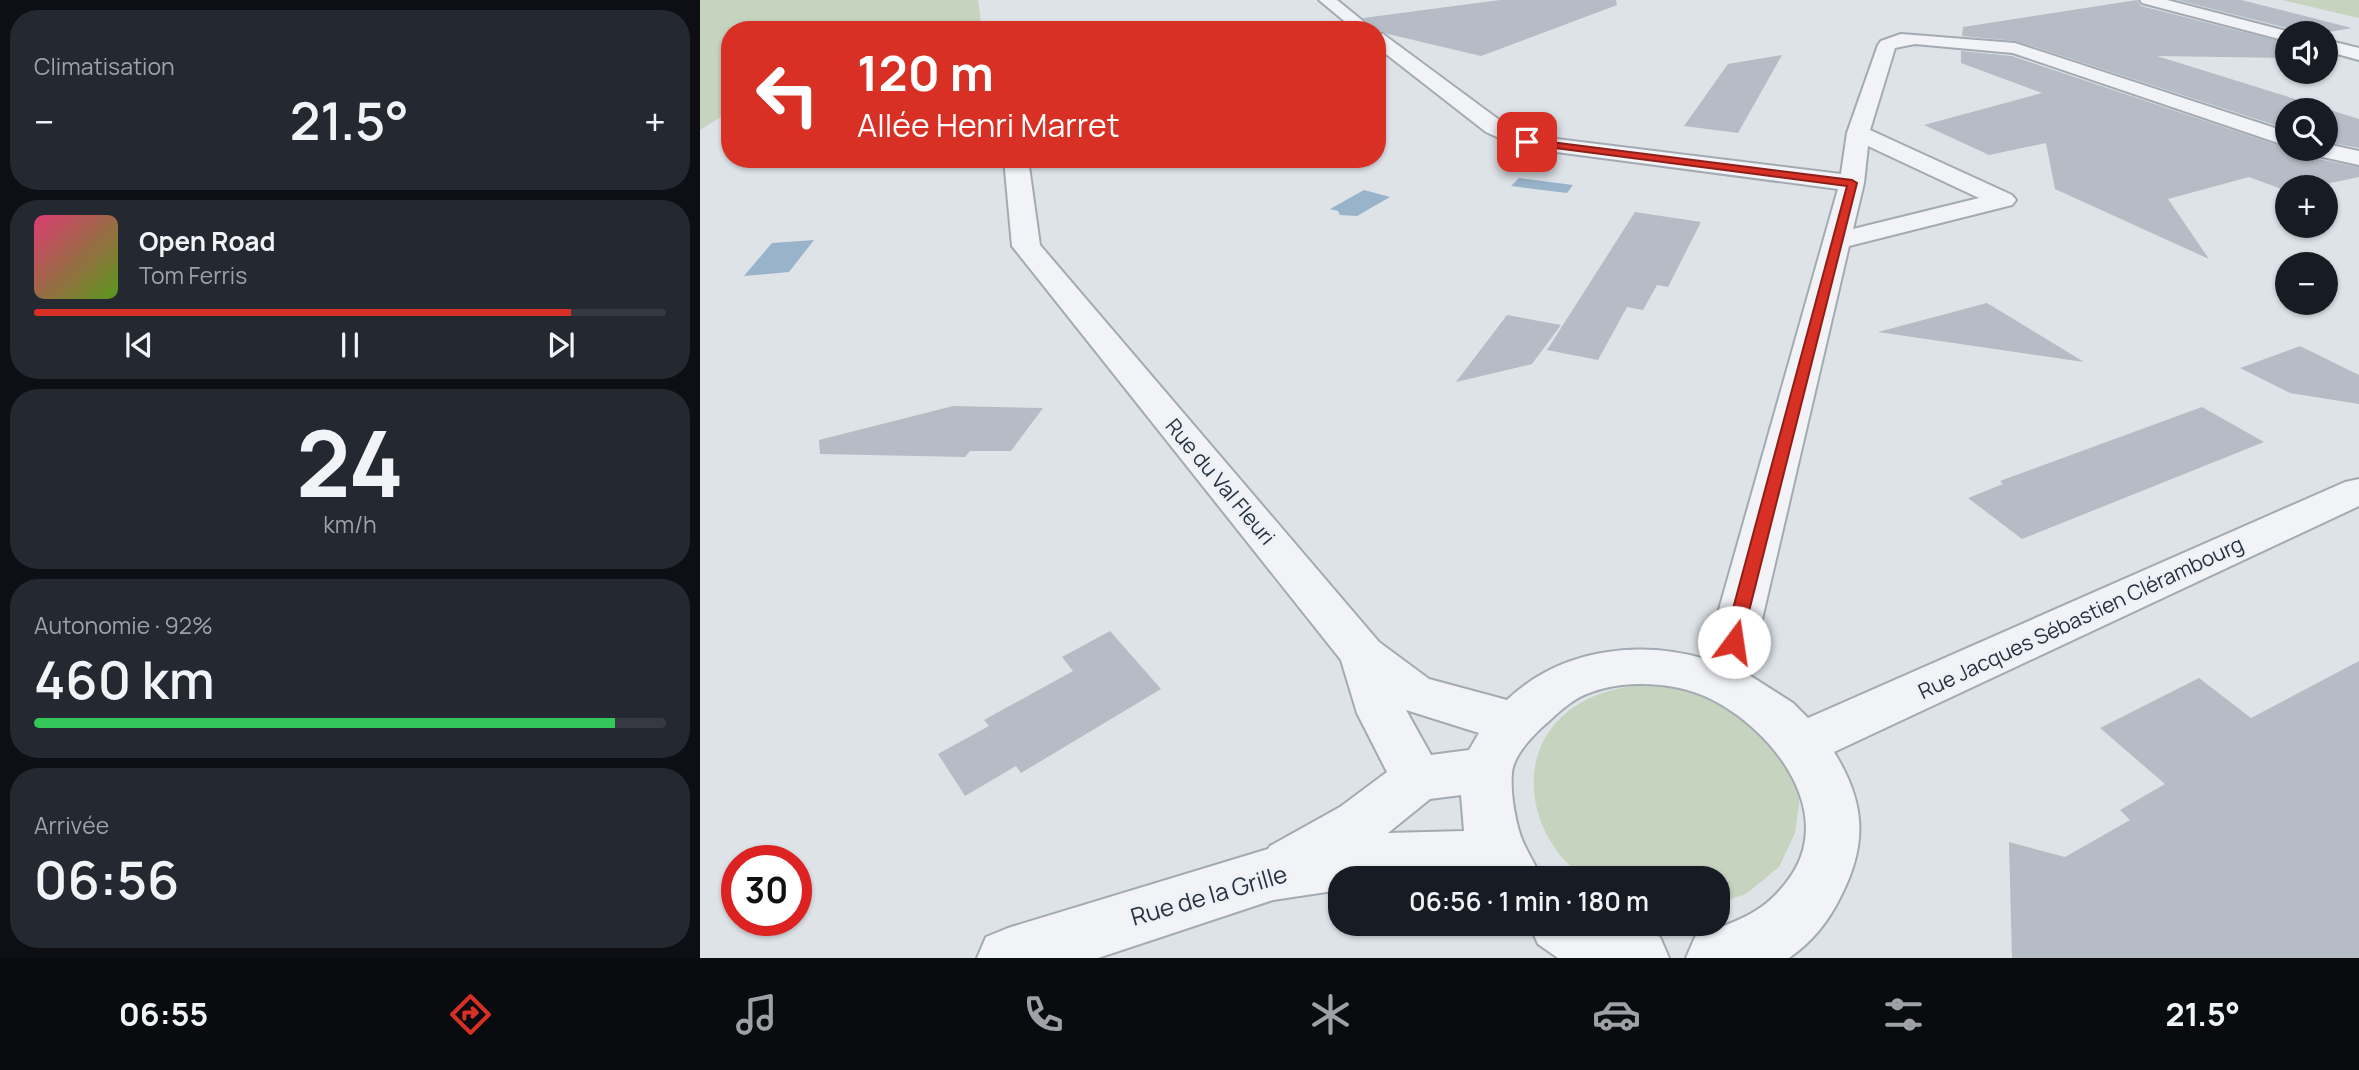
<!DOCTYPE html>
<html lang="fr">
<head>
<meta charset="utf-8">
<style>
  :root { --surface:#171b24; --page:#242831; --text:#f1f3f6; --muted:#9ea1a6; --line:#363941; --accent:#d93025 }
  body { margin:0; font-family:Manrope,sans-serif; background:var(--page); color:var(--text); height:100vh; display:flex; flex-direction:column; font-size:26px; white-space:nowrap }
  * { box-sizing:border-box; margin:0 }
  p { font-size:23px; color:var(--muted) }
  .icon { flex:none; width:38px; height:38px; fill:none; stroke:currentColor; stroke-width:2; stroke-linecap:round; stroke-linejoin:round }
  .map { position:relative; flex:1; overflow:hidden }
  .panel { display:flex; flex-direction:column; gap:10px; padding:10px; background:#0d0f14; width:700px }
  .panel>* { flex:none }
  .guide { position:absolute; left:21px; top:21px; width:665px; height:147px; border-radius:28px; box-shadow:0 2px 5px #0004; background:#d93025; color:#fff; overflow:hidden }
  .tools { position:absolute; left:1575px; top:21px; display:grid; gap:14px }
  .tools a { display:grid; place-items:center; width:63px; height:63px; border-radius:50%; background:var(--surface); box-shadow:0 2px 5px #0004; font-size:35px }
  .speed { position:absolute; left:21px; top:845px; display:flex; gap:14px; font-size:35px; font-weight:700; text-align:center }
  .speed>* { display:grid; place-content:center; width:91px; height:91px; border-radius:50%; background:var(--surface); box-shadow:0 2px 5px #0004; line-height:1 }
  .speed .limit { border:10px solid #d22; background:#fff; color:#111 }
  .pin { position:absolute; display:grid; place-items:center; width:60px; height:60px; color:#fff; margin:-30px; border-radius:14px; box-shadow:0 4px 10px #0006 }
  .me { position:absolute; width:77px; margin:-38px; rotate:14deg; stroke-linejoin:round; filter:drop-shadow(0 0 5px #0008) }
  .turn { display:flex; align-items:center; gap:24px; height:147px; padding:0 21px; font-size:32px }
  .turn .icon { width:91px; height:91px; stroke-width:2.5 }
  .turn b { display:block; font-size:49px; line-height:60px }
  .big { font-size:52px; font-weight:600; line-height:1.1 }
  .panel .card { flex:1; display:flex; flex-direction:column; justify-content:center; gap:10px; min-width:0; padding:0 24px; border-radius:28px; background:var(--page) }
  .panel .dial { align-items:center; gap:0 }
  .dial b { font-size:91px; line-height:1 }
  .song { display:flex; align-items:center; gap:21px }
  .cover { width:84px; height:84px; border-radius:10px; background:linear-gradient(135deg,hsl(340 70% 55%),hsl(90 70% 35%)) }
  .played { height:7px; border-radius:4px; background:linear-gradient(90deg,var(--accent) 85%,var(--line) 85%) }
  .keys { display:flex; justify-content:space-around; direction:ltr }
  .heat { display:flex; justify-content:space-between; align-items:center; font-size:38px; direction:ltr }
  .charge { height:10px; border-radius:5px; background:linear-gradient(90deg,#34c759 92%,var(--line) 0) }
  .trip { position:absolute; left:628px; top:866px; width:402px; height:70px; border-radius:28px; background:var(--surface); box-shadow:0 2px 5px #0004; font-weight:600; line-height:70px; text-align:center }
  .tab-bar { display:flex; height:112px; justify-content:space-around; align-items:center; background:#090b0e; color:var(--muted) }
  .tab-bar .icon { width:49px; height:49px }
  .tab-bar .selected { color:var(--accent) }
  .tab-bar b { font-size:32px; color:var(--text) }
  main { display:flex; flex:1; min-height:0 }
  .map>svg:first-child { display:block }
</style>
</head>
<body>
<main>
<section class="panel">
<div class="card"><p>Climatisation</p>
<div class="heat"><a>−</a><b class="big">21.5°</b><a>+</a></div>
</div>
<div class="card">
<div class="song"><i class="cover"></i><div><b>Open Road</b><p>Tom Ferris</p></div></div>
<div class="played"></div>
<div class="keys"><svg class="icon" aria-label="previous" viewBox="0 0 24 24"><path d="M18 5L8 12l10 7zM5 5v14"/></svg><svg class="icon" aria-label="pause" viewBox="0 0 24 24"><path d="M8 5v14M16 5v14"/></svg><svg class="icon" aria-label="next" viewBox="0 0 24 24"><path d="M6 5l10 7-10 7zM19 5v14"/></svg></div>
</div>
<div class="card dial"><b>24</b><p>km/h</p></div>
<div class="card"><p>Autonomie · 92%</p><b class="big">460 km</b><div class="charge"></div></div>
<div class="card"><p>Arrivée</p><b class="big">06:56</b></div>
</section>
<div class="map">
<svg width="1659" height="958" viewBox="0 0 1659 958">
  <rect width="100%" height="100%" fill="#dee3e8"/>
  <path fill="#c5d3bf" d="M0,0H278L282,30H30V111L0,130Z
    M1582,0H1659V18Z
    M950,683L990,687L1029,702L1087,759L1100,796L1095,833L1079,867L1046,894L1019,903L1018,878H886C826,839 810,745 879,704C901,690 925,687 950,683Z"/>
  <path fill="#98b3ca" d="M819,178L873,185L867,193L811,186Z
    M664,190L690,197L657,216L640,215L638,211L630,209Z
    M114,240L89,272L44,276L72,243Z"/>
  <path fill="#b5bcc5" d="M800,0H916L917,5L781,56L688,34L677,30L663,18Z
    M1437,0L1441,6L1587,43V58L1457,56L1659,119V148L1626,142V110H1587V129L1316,41L1262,36L1263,27Z
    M1477,0H1541L1652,28L1623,33H1597L1595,30Z
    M1261,51L1312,56L1586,148L1603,149L1608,157L1659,167V177L1612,187H1587V191L1549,177L1468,199L1509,259L1355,189L1346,143L1289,155L1224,125L1342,93L1261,63Z
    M1082,55L1038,133L984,126L1028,64Z
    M935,212L1001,222L968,287L957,285L943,310L927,307L898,360L847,350Z
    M1287,303L1384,362L1178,332Z
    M807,315L861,325L832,364L756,382Z
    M1600,346L1659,375V404L1590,393L1540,368Z
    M253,406L343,408L311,451H270L265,457L120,454L119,440Z
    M1502,407L1564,442L1322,539L1268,498L1303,484L1300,481Z
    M410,631L461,689L321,773L316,766L265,796L238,754L289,726L284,720L373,671L362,657Z
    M1659,661V958H1312L1309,842L1365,857L1430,820L1420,810L1465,784L1400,728L1499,678L1551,718Z"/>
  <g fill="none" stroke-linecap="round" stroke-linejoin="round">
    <defs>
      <path id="minor" d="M619,0H637L674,30H655Z
        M1440,0H1467L1594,33H1587V41L1442,3Z
        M677,33L683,34L802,122L832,136L1141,174L1147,133L1178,45L1181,41L1201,34L1315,43L1587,132V146L1313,53L1215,44L1195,48L1170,130L1312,195L1316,200L1312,205L1149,246L1049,675L1093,703L1108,718L1645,482L1659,479V506L1134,752C1165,802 1168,843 1141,896C1128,922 1113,941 1089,958H986L995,937C1032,922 1059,917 1085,884C1143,814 1069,723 1002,695C970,682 924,680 892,692C875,697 861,710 848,722C835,733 813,755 812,773C810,792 816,829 825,846C830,857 837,867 841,878H640V890L573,900L398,958H277L286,937L308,928L568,849L570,846L640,807L687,772L657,713L641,660L312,246L304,159H328L340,245L679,642L729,679L807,700C859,650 937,639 1005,659L1138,189L819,147L786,132L677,47ZM1168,146L1279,198L1153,229L1164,183ZM706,710L779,733L769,750L731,755ZM761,795L764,831L688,833L730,799Z
        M1626,40L1659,48V60L1626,51Z
        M1626,144L1659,151V165L1609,154L1606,149H1626Z
        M829,924C874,924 918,920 960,937L969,958H858L838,944Z"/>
    </defs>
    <use href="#minor" stroke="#a3aab2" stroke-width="4"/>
    <use href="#minor" fill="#f1f3f7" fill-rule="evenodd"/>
  </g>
  <path fill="#d93025" stroke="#8d1f18" stroke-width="2" d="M827,139L1152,180L1157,183L1040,647H1027L1024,642L1147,186L824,144L823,142Z"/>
  <g text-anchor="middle" stroke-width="6" stroke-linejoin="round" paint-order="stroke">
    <g font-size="21" fill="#273240" stroke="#eef2f6">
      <text transform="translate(520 482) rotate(50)" y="7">Rue du Val Fleuri</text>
      <text transform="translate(1381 618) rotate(-25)" y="7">Rue Jacques Sébastien Clérambourg</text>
    </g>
    <g font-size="24" fill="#273240" stroke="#eef2f6">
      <text transform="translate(509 896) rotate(-16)" y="8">Rue de la Grille</text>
    </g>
  </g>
</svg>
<div class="tools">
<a><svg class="icon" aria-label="sound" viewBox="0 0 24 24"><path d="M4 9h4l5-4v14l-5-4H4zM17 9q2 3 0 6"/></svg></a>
<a><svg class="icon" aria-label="search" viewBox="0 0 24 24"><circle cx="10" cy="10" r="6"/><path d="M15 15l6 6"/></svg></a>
<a>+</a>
<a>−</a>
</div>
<div class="speed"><div class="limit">30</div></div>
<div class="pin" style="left:827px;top:142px;background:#d93025"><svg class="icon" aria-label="arrive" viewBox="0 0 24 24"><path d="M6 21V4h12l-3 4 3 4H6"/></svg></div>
<svg class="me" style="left:1034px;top:642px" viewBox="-20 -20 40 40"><circle r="19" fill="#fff"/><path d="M0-13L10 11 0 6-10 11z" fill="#d93025"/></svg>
<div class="trip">06:56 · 1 min · 180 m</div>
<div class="guide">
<div class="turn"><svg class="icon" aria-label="left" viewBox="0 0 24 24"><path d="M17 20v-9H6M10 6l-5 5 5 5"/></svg><div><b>120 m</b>Allée Henri Marret</div></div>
</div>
</div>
</main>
<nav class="tab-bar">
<b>06:55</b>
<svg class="icon selected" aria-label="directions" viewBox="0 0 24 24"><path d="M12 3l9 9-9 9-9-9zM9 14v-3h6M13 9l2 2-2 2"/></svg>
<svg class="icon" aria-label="music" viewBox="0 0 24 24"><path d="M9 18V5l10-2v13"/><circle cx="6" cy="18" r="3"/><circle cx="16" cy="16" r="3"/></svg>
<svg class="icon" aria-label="phone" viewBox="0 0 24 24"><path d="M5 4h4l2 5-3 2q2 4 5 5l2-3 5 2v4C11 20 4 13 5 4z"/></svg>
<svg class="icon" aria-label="climate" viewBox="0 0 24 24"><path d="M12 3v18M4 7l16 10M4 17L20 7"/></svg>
<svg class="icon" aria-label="car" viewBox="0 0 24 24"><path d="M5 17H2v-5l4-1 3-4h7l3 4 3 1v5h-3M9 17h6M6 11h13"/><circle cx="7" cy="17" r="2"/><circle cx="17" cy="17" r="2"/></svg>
<svg class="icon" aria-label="filters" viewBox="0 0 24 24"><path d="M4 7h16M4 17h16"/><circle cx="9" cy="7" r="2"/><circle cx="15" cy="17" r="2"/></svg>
<b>21.5°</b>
</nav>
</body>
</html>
